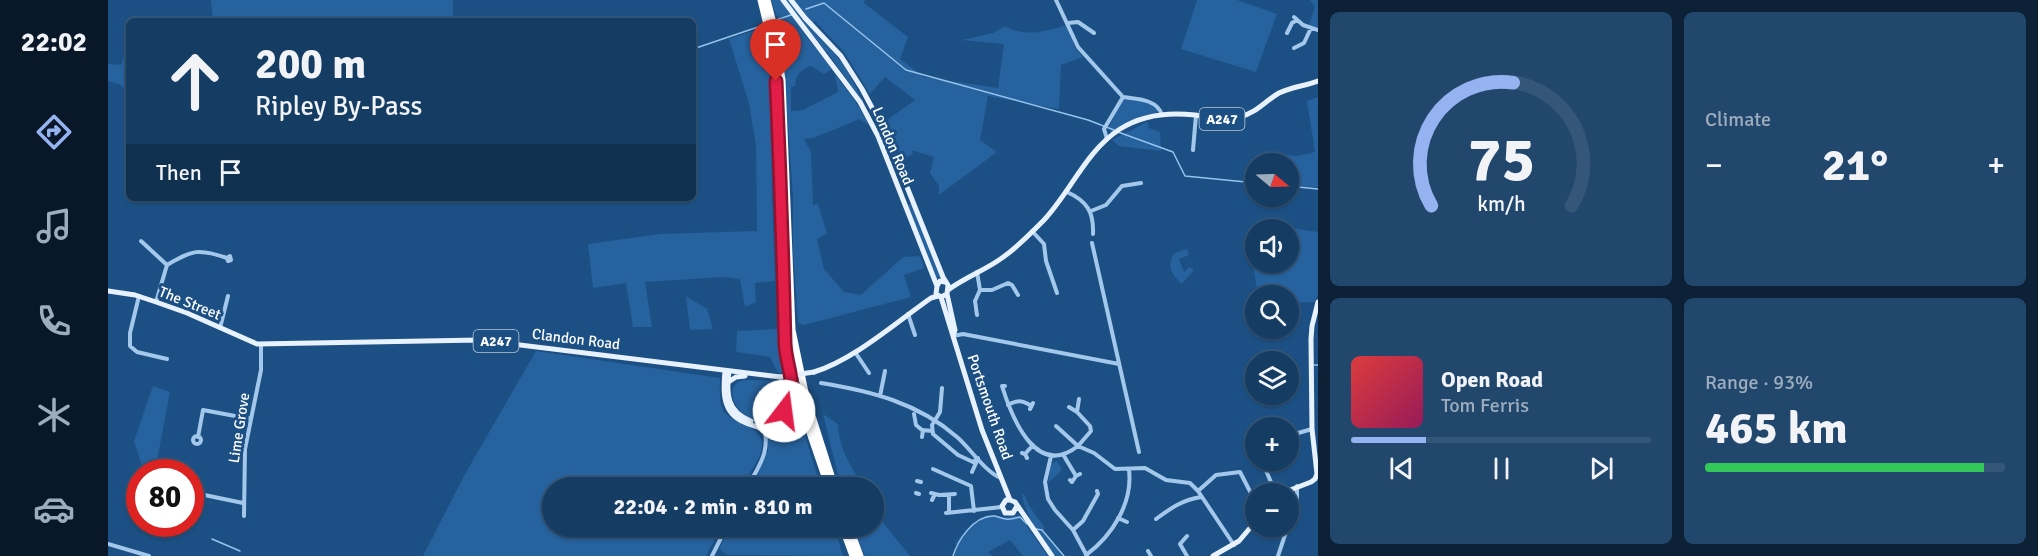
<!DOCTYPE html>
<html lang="en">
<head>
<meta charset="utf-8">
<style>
  :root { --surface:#153c63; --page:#22476c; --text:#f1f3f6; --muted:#9dadbe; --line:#345678; --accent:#95b2f1 }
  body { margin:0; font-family:Signika,sans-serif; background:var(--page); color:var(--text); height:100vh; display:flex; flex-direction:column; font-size:22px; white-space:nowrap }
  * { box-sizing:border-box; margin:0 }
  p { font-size:20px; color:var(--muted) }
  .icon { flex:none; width:33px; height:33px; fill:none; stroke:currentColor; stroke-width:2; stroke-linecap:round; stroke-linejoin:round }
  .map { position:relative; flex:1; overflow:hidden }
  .sheet { display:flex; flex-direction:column; gap:12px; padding:12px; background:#0c2136; width:720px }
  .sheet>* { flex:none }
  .top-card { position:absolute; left:18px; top:18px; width:570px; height:183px; border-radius:9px; box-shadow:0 2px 4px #0004,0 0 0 2px var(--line); background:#153c63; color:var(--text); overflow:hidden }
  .needle { width:39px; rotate:109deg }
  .controls { position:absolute; left:1137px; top:153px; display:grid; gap:12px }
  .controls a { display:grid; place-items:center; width:54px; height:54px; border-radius:50%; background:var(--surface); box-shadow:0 2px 4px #0004,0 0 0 2px var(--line); font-size:30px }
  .speed { position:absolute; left:18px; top:459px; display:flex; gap:12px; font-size:30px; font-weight:700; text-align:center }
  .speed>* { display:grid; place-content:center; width:78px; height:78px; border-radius:50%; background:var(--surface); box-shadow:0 2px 4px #0004,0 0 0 2px var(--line); line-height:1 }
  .speed .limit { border:9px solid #d22; background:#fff; color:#111 }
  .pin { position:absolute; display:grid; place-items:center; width:51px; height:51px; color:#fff; margin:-62px -26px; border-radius:50% 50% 50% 0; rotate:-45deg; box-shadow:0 0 6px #0007 }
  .pin .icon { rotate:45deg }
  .me { position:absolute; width:66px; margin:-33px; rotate:15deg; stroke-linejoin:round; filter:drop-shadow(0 0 4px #0008) }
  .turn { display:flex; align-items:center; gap:21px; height:126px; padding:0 30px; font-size:27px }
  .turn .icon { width:78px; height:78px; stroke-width:2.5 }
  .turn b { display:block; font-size:42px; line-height:51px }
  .then { display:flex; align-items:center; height:57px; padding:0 30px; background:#0003; gap:12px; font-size:22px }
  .big { font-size:45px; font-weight:700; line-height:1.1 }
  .sheet .tile { flex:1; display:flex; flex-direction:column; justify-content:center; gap:9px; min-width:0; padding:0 21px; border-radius:9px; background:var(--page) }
  .sheet .dial { align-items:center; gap:0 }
  .dial svg { height:156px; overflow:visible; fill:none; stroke:var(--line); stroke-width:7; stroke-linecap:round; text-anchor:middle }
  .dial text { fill:var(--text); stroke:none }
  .song { display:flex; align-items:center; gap:18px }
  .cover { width:72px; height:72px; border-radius:9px; background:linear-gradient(135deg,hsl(0 70% 55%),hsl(330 70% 35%)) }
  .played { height:6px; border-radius:3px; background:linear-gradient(90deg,var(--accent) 25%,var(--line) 25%) }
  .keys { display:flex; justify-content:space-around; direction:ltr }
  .heat { display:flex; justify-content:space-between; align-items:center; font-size:33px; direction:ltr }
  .charge { height:9px; border-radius:4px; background:linear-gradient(90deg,#34c759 93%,var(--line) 0) }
  .sheet .tiles { flex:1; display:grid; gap:12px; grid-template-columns:repeat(2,1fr) }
  .trip { position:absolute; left:434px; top:477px; width:342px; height:60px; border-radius:30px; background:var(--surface); box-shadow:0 2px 4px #0004,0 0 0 2px var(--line); font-weight:700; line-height:60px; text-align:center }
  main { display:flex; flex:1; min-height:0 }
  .tab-bar { display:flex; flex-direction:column; width:108px; justify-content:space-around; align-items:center; background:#081828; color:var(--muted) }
  .tab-bar .icon { width:42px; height:42px }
  .tab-bar .current { color:var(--accent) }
  .tab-bar b { font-size:27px; color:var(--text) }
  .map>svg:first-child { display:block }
</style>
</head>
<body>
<main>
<nav class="tab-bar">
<b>22:02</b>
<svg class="icon current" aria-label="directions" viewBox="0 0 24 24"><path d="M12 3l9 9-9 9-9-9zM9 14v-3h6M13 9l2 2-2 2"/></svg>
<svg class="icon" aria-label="music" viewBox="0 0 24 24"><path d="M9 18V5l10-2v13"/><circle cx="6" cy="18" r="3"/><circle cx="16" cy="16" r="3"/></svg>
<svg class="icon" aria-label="phone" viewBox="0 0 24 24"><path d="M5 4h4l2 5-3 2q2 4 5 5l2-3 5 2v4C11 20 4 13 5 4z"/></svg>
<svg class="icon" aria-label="climate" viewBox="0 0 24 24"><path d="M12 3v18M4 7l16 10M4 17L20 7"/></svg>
<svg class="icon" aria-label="car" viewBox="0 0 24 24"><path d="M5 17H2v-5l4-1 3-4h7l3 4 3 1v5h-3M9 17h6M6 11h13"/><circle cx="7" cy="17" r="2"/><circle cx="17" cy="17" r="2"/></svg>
</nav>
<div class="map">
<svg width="1210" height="556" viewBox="0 0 1210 556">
  <rect width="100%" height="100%" fill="#1c5084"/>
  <path fill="#26629d" d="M103,0H345V21H105Z
    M663,0H757L756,3L800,37L792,59L816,77L890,88L896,44L854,40L885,33L897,26C916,38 939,31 959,25L967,48L975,57L953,65L951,109L880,96L872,140L889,152L831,195V186L822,173L826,157L803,150L805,154L793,160L776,122L807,100L777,77L762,94L736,52L706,20V31L736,64L757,105L720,53L694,31L724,69L716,74L703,66C692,70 688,74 687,86L683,87V111L695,110L730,92L727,75L746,99L761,125L752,119L705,138L696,139L703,152L705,205L710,204L719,233L709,239L716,269L736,292L753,295L795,257L812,256L816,268L796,275L803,297L696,325L690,323L685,250V196L673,28Z
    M1089,0H1129L1169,14L1148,72L1073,49Z
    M1202,0H1210V28L1201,25L1207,7Z
    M654,28L663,85L664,198L667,281L647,283L648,302L637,307L632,279L615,277L537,282L544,327H525L518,283L485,288L480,244L553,234L649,231L648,146L641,103L621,39Z
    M21,39V97L13,85L0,81V64L13,65Z
    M1210,97V187L1181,186L1180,164L1155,163L1157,152L1189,156L1207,152L1199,101Z
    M1015,99L1026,100L1047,105L1050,111L1048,113L1003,133L1001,127Z
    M1039,122L1041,128L1052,132L1053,151L1011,146L1004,140Z
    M801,204H804L833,277L828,279L800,206Z
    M1154,224L1210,232V293L1207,302L1181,303L1180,296L1150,295L1143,254L1147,251L1148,262H1180V230L1154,229Z
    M1079,249L1081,255L1071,259L1076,272L1081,267L1086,270L1074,284C1066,278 1058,266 1065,256C1068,251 1074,251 1079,249Z
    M578,296L599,309L605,329L582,330Z
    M669,329L677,372L670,373L662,357L628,352L629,331Z
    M428,351L612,378C612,390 610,406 618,414C631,426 660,427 653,451C650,463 639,476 633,487L444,488V526L613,527L598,556H315L357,474Z
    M636,380L679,381C680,393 678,402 669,411C638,439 607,385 636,380Z
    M45,386L62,392L47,471L34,466L26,441Z
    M688,407L713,487H656V486L651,483L649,487L641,488L660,451L659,425C671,420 678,411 688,407Z
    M715,414L730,424C731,449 743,467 756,487H733Z
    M949,461L954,470L940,483L943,464Z
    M916,494L921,506L937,528L935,531L955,556H947C932,534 920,522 914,495Z
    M765,503L776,524L802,556H757L744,527L765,526Z
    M880,515L899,517L911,515L940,556H915L902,540L880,552L884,556H846L850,545L847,544C856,532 866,520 880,515Z
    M622,527H726L735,556L619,555L611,549Z"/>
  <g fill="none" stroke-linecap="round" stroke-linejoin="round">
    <path stroke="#96c3ec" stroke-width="1.5" d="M698,9L716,3L798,70L980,120L1006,130
      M668,20L683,15
      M585,49L653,26
      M1010,132L1065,152L1077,176L1148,183
      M1180,186L1210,189
      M208,199L244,198
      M1206,365H1210
      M928,529L934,530L956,556
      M104,539L132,551
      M845,556C850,540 865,517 884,516C889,515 892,519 898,519C902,520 908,518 912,517L919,524"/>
    <path stroke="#a3c8eb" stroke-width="4" d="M948,0L970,47L1015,97
      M1186,17L1195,25L1210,30
      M960,23L970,22L986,33
      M1179,33L1184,23L1189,20
      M1186,48L1196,43L1203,28
      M1015,97C1029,99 1049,99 1054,115
      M999,139L996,129L1015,97
      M1085,150L1088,115
      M959,192C979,201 986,212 985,234
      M983,211L998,205L1014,186L1033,183
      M924,231L936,244L938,261L949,293
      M33,241L59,265C85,250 90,248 119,258
      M984,243L1031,452
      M122,256L123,260L120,261L119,258Z
      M869,272L872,290L867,301L869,315
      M872,290H884L900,283L904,285L910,295
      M31,296L22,333V346L29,352L59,359
      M48,302L59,265
      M800,314L807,335
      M112,328L120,296
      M845,336L855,334L1011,364
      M747,352L761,373
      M713,383C763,391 810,403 849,437C862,448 878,473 893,478
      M897,386H894C904,418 928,479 970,446L986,453L1007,469L1037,468L1058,480L1082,483L1090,491
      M834,388L832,412L824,425L825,434L850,455L865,462L870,458
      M772,396L777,371
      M900,405C910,400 913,400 922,405
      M961,407L969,412
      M922,409L925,403
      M806,414L808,425L814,430L824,431
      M948,426L970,446L983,431L982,426L969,412L971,399
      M1180,436L1204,429
      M85 440a4 4 0 1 1 8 0a4 4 0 1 1-8 0Z
      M90,437L95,410L143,419
      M814,437L815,430
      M914,453L917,454L919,458
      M917,454L925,445
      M943,456L937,482L940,499L947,510L965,530L979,556
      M956,456L968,476
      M1154,461L1168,494
      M1155,465L1165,460
      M825,469L863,486L866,511
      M864,472L868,463L865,462
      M962,480L964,482L968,476L972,474
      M809,481L813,482
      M639,488C653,462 662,453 656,423
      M82,492L135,503
      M808,493L811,494
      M823,493L831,495L847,494
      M841,495V513
      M824,500L827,494
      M838,513L894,507
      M136,516L137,449L153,370V345
      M1010,518L1019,522
      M1048,519C1063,508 1074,500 1093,497
      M1180,526L1189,502V486
      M965,530L975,521L990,494L989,491
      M1079,536L1072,544L1079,556
      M0,544L41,556
      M1126,545L1090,491L1108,475L1132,472L1148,503
      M1040,551L1043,556
      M978,555C1004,536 1025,503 1021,470
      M604,556L619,526
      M1170,556L1180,526"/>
    <path stroke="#e7f2fe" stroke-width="5" d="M675,0L752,102L770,136L829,286
      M683,0L697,18L733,56L754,89L777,132L835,277L840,285L839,294L833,297L828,294L829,286L832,281L837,282
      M840,290C856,278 875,271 891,260C908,249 922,234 936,220C963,191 978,151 1012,129C1034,115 1061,112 1087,115C1102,117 1117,122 1132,117C1148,113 1157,101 1171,93C1183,87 1197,86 1210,81
      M0,291L27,295L48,302L79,313L149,344L372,340L672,377
      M839,294L847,330L845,336
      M833,297L874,430L902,500L907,502L944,556
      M617,371C615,391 614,413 636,422C644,426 651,426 658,432
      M621,371C618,394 619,412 643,421
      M706,372C747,359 787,323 823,298L830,296
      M619,383L628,377L637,376
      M1172,494L1203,482L1207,479L1209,474L1204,429L1203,339L1204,326L1210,302
      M902,500H898L894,506L897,513H905L909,506
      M1105,556L1131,541L1148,521"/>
    <path stroke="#fff" stroke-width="7" d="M653,0L660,29L668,81L678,331L687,382L696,415L721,488
      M659,0L666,27L674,80L684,330L698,397L727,488
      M656,422C677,415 686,401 683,379
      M734,526L745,556
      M741,526L752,556"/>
    <path stroke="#e7f2fe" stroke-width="5" d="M672,377L706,372"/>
  </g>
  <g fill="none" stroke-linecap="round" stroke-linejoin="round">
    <defs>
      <path id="route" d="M668,81C672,169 675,257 677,344C678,367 692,390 676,411"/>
    </defs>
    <use href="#route" stroke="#92132f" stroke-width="15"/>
    <use href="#route" stroke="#e11d48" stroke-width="10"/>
  </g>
  <g text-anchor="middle" stroke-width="6" stroke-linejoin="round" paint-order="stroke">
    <g fill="#1c5084" stroke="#bbcada" stroke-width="1.5">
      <rect x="1091.5" y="108" width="45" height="22" rx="4.5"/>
      <rect x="365.5" y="330" width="45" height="22" rx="4.5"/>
    </g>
    <g font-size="14" font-weight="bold" fill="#fff">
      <text x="1114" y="124">A247</text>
      <text x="388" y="346">A247</text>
    </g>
    <g font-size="15" fill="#fff" stroke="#1c5084">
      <text transform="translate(785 146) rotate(67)" y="5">London Road</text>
      <text transform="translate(82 303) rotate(22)" y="5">The Street</text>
      <text transform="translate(468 339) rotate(7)" y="5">Clandon Road</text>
      <text transform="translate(882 407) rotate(71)" y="5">Portsmouth Road</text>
      <text transform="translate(131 428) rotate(-81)" y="5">Lime Grove</text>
    </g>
  </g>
</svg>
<div class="controls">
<a><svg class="needle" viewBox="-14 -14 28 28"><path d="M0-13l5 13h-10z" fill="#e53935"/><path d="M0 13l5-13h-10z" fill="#9dadbe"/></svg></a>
<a><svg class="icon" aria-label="sound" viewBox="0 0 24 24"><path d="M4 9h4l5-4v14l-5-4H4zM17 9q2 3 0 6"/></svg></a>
<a><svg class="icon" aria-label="search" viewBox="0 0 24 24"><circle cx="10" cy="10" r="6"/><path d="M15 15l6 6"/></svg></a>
<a><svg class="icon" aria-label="layers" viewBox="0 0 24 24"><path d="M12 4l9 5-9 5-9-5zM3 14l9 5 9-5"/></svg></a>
<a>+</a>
<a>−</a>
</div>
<div class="speed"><div class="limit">80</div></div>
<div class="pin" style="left:668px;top:81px;background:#d93025"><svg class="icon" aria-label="arrive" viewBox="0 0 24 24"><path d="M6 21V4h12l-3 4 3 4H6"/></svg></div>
<svg class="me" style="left:676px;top:411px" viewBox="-20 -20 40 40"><circle r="19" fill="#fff"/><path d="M0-13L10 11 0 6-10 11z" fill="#e11d48"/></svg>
<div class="trip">22:04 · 2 min · 810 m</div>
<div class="top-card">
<div class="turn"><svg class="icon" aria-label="ahead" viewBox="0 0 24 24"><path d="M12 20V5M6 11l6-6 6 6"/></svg><div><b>200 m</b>Ripley By-Pass</div></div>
<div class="then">Then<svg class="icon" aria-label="arrive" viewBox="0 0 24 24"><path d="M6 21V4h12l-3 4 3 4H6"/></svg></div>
</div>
</div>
<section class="sheet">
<div class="tiles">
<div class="tile dial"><svg viewBox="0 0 100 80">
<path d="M14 69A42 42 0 1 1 86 69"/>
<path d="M14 69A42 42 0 0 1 56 6" stroke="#95b2f1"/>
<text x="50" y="56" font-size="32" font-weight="700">75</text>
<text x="50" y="72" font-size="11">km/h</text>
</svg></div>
<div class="tile"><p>Climate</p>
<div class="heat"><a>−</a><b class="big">21°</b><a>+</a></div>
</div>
<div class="tile">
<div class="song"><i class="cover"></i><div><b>Open Road</b><p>Tom Ferris</p></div></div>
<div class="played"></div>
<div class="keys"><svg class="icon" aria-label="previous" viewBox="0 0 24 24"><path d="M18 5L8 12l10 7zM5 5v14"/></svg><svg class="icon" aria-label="pause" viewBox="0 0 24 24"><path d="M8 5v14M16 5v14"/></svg><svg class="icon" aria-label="next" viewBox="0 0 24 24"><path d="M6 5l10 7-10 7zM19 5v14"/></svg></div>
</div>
<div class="tile"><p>Range · 93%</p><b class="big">465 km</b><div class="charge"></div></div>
</div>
</section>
</main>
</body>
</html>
